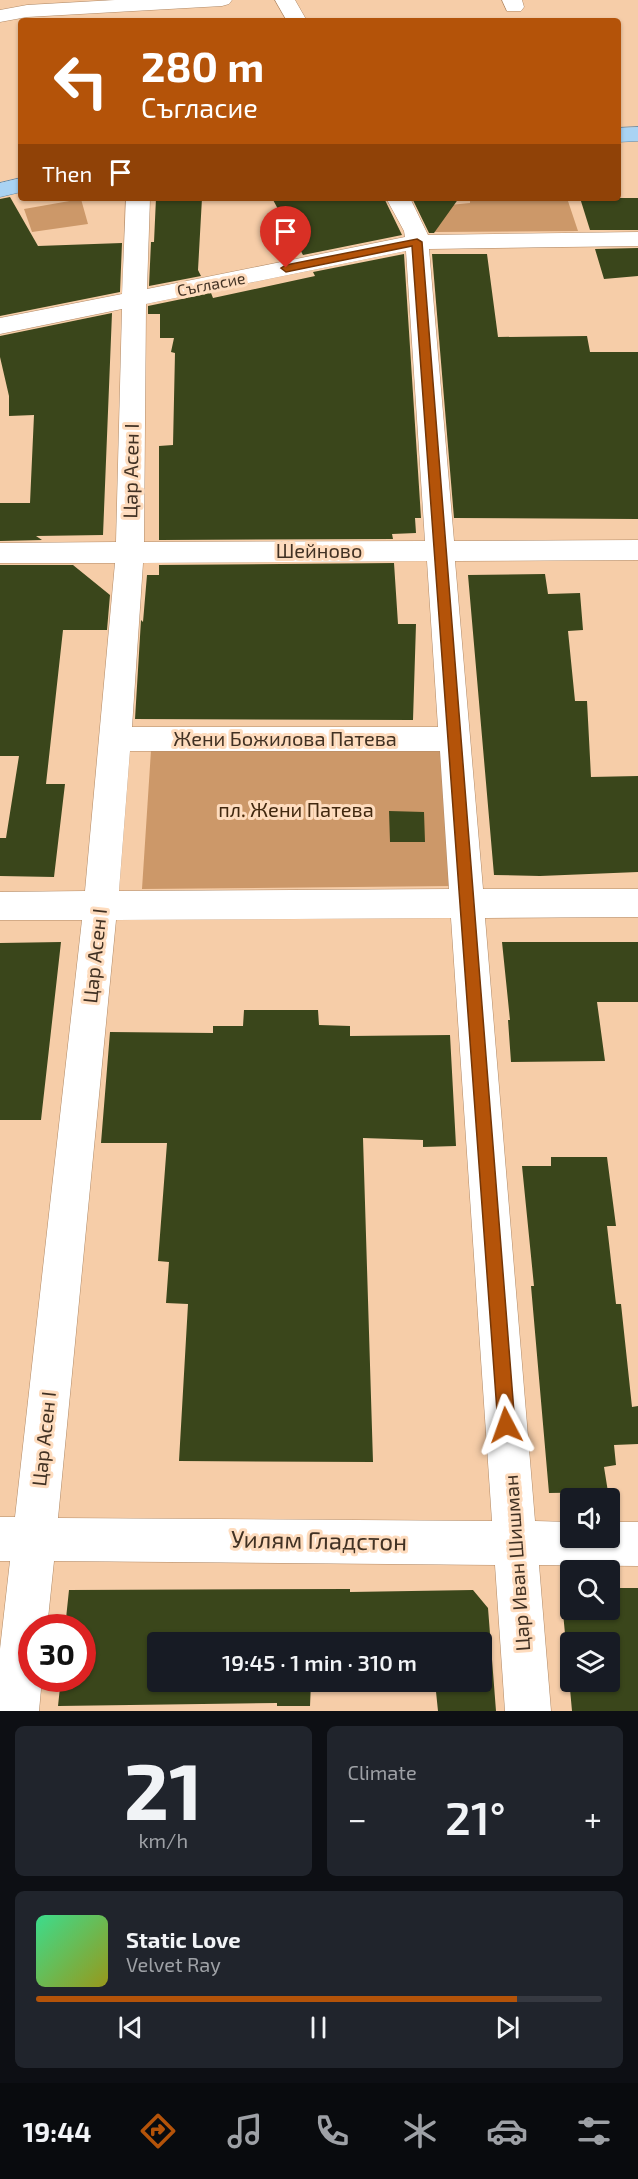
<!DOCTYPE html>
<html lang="en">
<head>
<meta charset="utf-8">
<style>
  :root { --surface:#171b24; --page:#20242c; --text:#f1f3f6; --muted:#9ea1a6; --line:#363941; --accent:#b45309 }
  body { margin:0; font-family:"Exo 2",sans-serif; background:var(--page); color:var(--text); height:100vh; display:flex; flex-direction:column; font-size:22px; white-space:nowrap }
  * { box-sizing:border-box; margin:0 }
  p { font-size:20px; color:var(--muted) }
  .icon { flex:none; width:33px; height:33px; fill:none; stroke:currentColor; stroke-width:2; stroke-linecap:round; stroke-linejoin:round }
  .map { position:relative; height:1711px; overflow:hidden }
  .side { display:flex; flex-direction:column; gap:15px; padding:15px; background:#0d0f14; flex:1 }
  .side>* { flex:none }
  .guide { position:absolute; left:18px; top:18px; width:603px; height:183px; border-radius:6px; box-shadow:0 2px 4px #0004; background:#b45309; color:#fff; overflow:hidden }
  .tools { position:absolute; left:560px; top:1488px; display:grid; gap:12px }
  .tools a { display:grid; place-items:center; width:60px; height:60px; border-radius:6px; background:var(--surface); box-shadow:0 2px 4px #0004; font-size:30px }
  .speed { position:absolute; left:18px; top:1614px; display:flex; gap:12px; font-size:30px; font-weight:700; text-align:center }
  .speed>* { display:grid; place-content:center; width:78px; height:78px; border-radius:50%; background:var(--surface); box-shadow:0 2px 4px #0004; line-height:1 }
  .speed .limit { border:9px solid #d22; background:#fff; color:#111 }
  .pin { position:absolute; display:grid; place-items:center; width:51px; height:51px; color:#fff; margin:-62px -26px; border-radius:50% 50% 50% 0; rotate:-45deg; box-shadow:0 0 6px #0007 }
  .pin .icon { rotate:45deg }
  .me { position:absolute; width:66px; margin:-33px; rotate:356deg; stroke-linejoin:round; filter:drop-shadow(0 0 4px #0008) }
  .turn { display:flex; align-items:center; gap:21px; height:126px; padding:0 24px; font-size:27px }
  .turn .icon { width:78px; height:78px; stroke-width:2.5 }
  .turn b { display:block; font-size:42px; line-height:51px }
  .then { display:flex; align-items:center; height:57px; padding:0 24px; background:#0003; gap:12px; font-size:22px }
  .big { font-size:45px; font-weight:600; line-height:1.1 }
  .side .tile { flex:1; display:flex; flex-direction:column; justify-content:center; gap:9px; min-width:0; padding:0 21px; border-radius:9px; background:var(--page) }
  .side .dial { align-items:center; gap:0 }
  .dial b { font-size:78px; line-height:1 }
  .song { display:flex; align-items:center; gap:18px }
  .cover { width:72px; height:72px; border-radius:9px; background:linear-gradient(135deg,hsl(150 70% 55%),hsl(60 70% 35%)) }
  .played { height:6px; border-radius:3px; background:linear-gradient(90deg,var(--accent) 85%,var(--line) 85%) }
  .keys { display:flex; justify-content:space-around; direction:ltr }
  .heat { display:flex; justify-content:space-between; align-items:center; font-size:33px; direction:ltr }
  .side .tiles { flex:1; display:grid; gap:15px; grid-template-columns:1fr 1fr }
  .tile:last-child { grid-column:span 2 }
  .trip { position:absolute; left:147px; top:1632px; width:345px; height:60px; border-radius:6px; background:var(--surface); box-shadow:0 2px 4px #0004; font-weight:600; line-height:60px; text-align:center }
  .menu { display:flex; height:96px; justify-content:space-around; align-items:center; background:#090b0e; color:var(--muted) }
  .menu .icon { width:42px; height:42px }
  .menu .selected { color:var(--accent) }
  .menu b { font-size:27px; color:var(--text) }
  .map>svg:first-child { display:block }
</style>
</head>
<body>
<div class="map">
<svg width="638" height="1711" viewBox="0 0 638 1711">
  <rect width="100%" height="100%" fill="#f6cda8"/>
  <path fill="#cc9869" d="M470,198H567L578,231L435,232L419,208L470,203Z
    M81,199L88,224L32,232L24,209Z
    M440,732L452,886L142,889L152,735Z"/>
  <path fill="#3a461b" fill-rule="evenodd" d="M10,197L38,246L122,243L120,292L0,316V199Z
    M156,198H202L198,270L201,276L149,286L151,242H154Z
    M272,198H384L402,235L303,255Z
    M412,198H459L434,233H429Z
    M580,198H638V230H590Z
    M638,248V276L604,279L595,249Z
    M404,254L421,518H415L416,533L392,534L393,539L159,540V446L173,445L175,353L171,352L174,338H160V314H148V306L211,293L213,298L315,276L313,272Z
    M432,254H487L498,337L587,336L590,352H638V519L454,518Z
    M112,313L103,535L36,536L42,540L0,541V503H30L34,415L9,416V396L0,357V336Z
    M394,563L398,624H416L413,720L135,719L141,620L143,622L147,575H159V565Z
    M0,565H73L110,595L107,630H63L46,784H65L54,877L0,876V838H6L19,756H0Z
    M545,574L548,594L580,593L583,630L568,631L575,701H587L591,777L638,776V872L540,876L494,875L468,575Z
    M389,811L424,812L425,842H390Z
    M61,942L41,1120H0V943Z
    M502,942H638V1002H597L605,1061L511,1062L508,1020H510Z
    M244,1010H318L319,1025L350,1026V1036L450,1035L456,1146L423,1147V1140L363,1138L373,1462L179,1461L188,1304L166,1303L169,1262L158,1261L167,1143H101L110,1032L213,1033V1026H243Z
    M551,1157H607L616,1226H607L616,1304H621L632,1407L638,1406V1444L614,1445L616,1465L604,1467L608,1492L549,1493L531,1286H534L522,1166H551Z
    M609,1588H638V1711H572L563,1612L570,1603V1610H609ZM570,1642H609V1682H570Z
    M350,1589V1592L473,1590L488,1608L496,1711H438L435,1682H482V1642H158V1682H311L310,1706H277V1703L58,1706L61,1678H82V1628H65L69,1590Z"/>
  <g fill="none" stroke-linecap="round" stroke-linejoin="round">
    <defs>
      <path id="minor" d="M115,0H232L229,4L222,6L27,17L0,22V10L27,5Z
        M275,0H295L307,21H287Z
        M502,0H522L524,7L521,11H507Z
        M126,198H150L147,289L405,237L404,231L386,198H410L428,235L638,232V246L429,249L454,541L638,540V560L455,561L483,889H638V917L485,918L535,1521L570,1522V1538H609V1522H638V1566L539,1565L551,1711H505L495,1565L54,1561L47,1628H32V1678H42L39,1711H0V1649L10,1561H0V1517H15L82,920H0V892L85,891L115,563H0V543L116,542L122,309L0,334V318L122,294ZM406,251L425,541L144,542L146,304ZM427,561L438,727H132L143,563ZM130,751H440L449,889L119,891ZM451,918L492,1521L58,1518L116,920Z"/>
      <path id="major" d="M638,127V141L618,142V128Z
        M21,178V192L0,197V183Z"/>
    </defs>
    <use href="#minor" stroke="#b18a67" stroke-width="1"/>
    <use href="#major" stroke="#6087a5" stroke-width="1"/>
    <use href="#minor" fill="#fff" fill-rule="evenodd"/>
    <use href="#major" fill="#a9d3f3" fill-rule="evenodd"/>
  </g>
  <path fill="#b45309" stroke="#753606" stroke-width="1.5" d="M417,239L422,242L515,1425L512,1431L506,1433L500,1431L498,1425L412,246L286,272L281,268L286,265Z"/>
  <g text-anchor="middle" stroke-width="6" stroke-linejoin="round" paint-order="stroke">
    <g font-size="16" fill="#413123" stroke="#fedcbe">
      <text transform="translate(211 284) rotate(-11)" y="6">Съгласие</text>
    </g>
    <g font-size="20" fill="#413123" stroke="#fedcbe">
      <text transform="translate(131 471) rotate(-89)" y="7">Цар Асен I</text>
      <text x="319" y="558">Шейново</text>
      <text x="285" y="746">Жени Божилова Патева</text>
      <text transform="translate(95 956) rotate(-84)" y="7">Цар Асен I</text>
      <text transform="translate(44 1439) rotate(-84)" y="7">Цар Асен I</text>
      <text transform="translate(517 1563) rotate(-94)" y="7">Цар Иван Шишман</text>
    </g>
    <g font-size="20" fill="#41280f" stroke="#fedcbe">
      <text x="296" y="817">пл. Жени Патева</text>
    </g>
    <g font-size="24" fill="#413123" stroke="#fedcbe">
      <text transform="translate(319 1541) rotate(1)" y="8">Уилям Гладстон</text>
    </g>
  </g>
</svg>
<div class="tools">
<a><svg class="icon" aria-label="sound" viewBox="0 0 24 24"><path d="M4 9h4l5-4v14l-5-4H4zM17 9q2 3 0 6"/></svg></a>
<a><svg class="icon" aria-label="search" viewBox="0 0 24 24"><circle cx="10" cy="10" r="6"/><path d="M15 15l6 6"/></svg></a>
<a><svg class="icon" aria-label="layers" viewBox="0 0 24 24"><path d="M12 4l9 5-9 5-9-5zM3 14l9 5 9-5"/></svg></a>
</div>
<div class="speed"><div class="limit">30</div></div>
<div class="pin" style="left:286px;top:268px;background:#d93025"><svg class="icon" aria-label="arrive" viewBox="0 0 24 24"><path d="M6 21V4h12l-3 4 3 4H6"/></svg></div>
<svg class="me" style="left:506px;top:1425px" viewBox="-20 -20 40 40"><path d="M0-17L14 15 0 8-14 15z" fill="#b45309" stroke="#fff" stroke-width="4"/></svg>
<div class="trip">19:45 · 1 min · 310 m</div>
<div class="guide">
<div class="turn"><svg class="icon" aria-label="left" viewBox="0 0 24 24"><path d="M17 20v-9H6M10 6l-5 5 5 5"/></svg><div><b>280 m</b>Съгласие</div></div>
<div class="then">Then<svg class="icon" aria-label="arrive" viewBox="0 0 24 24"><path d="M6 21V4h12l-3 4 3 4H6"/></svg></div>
</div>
</div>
<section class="side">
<div class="tiles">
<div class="tile dial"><b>21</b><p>km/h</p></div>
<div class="tile"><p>Climate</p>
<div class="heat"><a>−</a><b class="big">21°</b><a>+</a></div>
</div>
<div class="tile">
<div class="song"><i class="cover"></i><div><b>Static Love</b><p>Velvet Ray</p></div></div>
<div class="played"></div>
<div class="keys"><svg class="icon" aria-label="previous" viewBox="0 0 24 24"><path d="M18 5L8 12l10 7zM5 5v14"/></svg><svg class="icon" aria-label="pause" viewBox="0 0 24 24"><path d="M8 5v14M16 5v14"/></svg><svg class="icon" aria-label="next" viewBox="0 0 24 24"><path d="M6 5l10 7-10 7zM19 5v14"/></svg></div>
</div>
</div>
</section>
<nav class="menu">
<b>19:44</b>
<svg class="icon selected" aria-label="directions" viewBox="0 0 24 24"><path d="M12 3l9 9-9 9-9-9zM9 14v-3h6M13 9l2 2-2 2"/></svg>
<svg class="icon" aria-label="music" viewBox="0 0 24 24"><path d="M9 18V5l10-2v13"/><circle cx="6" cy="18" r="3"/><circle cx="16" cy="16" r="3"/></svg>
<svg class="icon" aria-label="phone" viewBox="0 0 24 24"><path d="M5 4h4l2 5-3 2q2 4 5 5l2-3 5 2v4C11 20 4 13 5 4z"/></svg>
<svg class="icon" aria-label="climate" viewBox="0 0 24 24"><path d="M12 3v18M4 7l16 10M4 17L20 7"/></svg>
<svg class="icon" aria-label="car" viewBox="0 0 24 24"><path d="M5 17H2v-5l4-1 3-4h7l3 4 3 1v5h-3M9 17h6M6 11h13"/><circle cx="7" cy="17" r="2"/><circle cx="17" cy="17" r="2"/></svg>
<svg class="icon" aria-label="filters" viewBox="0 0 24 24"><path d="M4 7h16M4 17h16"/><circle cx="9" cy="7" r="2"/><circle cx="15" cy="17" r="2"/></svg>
</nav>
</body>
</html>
